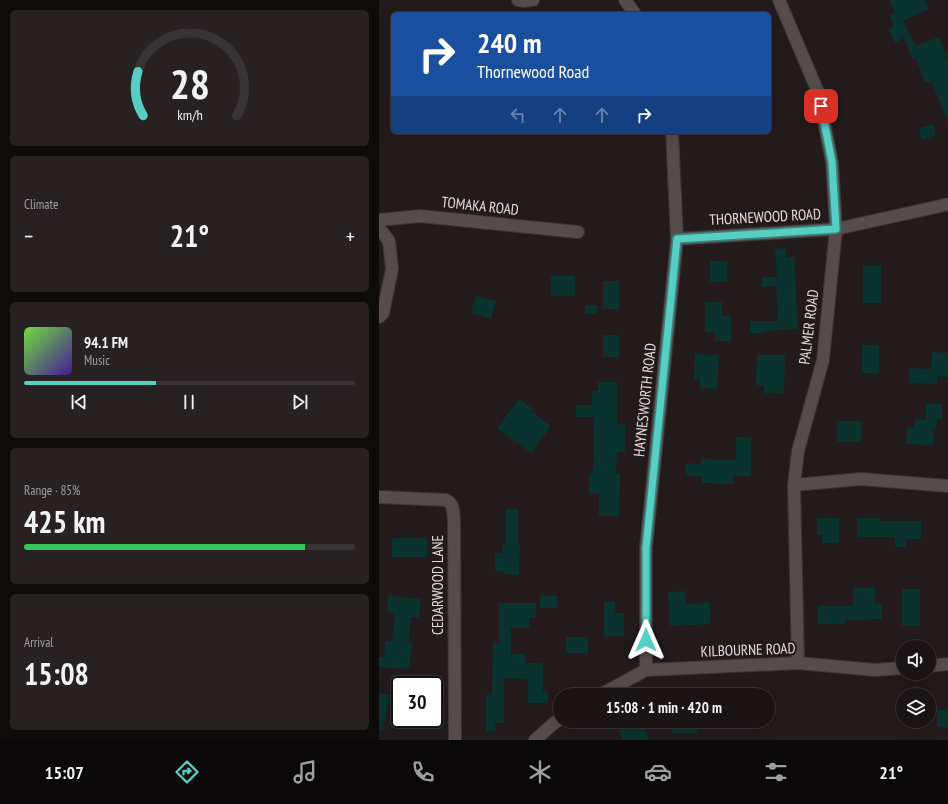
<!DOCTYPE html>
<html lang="en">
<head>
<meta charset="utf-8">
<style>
  :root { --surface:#1a1414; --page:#272122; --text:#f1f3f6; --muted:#9f9ea0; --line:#383334; --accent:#56cec4 }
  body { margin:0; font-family:"PT Sans Narrow",sans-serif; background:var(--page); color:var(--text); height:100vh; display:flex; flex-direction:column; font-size:15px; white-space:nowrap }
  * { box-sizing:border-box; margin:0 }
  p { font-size:13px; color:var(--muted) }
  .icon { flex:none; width:22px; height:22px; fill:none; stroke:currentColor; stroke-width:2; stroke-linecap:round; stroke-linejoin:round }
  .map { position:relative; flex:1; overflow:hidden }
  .details { display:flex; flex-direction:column; gap:10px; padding:10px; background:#0e0b0b; width:379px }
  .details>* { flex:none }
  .top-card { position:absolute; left:12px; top:12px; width:380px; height:122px; border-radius:6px; box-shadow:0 4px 16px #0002,0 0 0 1px var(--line); background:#1a4fa0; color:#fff; overflow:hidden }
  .buttons { position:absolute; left:517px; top:640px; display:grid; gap:8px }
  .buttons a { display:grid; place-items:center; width:40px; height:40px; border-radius:50%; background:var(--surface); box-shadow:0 4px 16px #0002,0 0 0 1px var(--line); font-size:20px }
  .speed { position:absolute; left:12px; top:676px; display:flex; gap:8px; font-size:20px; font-weight:700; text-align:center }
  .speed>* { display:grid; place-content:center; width:52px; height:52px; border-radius:50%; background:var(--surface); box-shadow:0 4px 16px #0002,0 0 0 1px var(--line); line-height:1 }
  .speed .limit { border:2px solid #111; border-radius:6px; background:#fff; color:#111 }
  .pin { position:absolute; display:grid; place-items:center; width:34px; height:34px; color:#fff; margin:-17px; border-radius:8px; box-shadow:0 2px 6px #0006 }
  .me { position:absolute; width:44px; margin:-22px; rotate:0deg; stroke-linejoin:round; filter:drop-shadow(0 0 3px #0008) }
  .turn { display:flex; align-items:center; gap:14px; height:84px; padding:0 20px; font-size:18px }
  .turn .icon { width:52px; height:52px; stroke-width:2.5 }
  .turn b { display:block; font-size:28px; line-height:34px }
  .lanes { display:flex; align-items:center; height:38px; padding:0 20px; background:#0003; justify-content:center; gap:20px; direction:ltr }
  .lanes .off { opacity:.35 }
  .big { font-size:30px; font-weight:700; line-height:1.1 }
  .details .card { flex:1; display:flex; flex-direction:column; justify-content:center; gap:6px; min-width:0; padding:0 14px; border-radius:6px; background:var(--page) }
  .details .dial { align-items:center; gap:0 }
  .dial svg { height:104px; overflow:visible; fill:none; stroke:var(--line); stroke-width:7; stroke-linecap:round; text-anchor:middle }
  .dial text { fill:var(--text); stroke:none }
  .song { display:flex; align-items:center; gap:12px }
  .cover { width:48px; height:48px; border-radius:6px; background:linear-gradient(135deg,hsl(100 70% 55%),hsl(260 70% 35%)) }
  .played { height:4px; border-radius:2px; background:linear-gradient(90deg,var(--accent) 40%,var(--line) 40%) }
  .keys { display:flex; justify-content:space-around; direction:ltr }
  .heat { display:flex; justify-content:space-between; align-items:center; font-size:22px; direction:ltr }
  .charge { height:6px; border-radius:3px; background:linear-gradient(90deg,#34c759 85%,var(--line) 0) }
  .trip { position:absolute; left:174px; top:688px; width:222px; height:40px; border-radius:20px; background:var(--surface); box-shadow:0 4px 16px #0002,0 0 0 1px var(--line); font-weight:700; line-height:40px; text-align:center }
  .tabs { display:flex; height:64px; justify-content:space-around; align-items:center; background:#0a0808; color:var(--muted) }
  .tabs .icon { width:28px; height:28px }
  .tabs .current { color:var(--accent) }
  .tabs b { font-size:18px; color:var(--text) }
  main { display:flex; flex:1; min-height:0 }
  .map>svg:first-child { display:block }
</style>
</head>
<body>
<main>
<section class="details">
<div class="card dial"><svg viewBox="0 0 100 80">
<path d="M14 69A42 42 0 1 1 86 69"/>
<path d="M14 69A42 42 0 0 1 10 35" stroke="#56cec4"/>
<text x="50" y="56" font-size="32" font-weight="700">28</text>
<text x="50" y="72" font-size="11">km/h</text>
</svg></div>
<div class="card"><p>Climate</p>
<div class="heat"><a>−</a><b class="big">21°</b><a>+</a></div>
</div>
<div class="card">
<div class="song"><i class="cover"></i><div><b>94.1 FM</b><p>Music</p></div></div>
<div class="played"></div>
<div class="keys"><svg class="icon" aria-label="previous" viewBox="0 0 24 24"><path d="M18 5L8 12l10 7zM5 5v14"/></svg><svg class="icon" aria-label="pause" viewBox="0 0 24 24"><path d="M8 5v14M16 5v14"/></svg><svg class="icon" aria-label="next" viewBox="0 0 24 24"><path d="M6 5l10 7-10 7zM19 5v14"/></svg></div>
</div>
<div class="card"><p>Range · 85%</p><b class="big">425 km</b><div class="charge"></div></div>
<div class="card"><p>Arrival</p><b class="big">15:08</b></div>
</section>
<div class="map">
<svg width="569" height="740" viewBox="0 0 569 740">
  <rect width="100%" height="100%" fill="#231a1b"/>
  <path fill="#0a3330" d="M510,0H546L550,9L524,21L537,46L560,37L569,60V122L552,81L546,83L536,57L533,58L525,38L516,43L509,29L515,26L510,16L516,13Z
    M554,124L557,135L543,140L540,128Z
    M406,248L407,258L415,257L419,329L385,331V333H371V321H399L397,286L383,287V277H398L396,249Z
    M331,261H348V282H331Z
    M484,266H502V303H484Z
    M172,276H196V296H172Z
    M224,281H240V309H224Z
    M97,296L117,301L112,319L92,313Z
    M326,302H343V316H352V341H336V333L326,332Z
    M206,305H218V314H206Z
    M224,335H240V357H224Z
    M483,345H500V373H483Z
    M553,352L569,353V377L558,376V384L530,383L531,368L552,369Z
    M316,354L340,355L338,389L321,388V379H315Z
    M378,355H406L405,394L385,393V386L377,385Z
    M219,382H238V424H246V452H238L237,474H241L240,516H220V493H210V474H214L215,417H197V405H213V391H219Z
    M140,399L154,409L152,411L172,426L152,453L118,428Z
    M547,404H563V419H558L557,430H555L554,445L527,444L528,427L535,428L536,419L547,420Z
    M458,421H482V442H458Z
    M357,437H372V476H354V484L323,483V476H306L307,463L322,464V459L357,460Z
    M127,509H139V545H141L140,575L124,574V571H116V553H123L124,544H127Z
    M438,518H460V543H443V535H438Z
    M478,518H501V521H542V539H527V547H516V537H478Z
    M13,538H48V557H13Z
    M474,588H496V604L503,603V619L466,620V624H439V606H474Z
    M523,589H541V626H523Z
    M306,591L307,604L331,602L332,624L291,626L289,592Z
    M9,596L42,599L40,618L32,617L29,643H33L30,669L0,667V657H5L6,641H13L16,613L8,612Z
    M161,596H178V608H161Z
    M225,602H236V613H245V636H225Z
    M120,603H157V618H150V628H132V654H146V663H164V692H169V703H149V679L125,678V723H116V731H107V695H113L114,643H120Z
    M187,637H209V653H187Z
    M0,693L11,695L4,730H0Z
    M558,710H569V727H558Z
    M15,719H48L47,728L15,726Z
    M259,721H262L270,740H244L239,730Z
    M293,721H318V733H293Z"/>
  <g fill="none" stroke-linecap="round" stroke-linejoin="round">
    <defs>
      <path id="minor" d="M139,0L144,1L154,0
        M246,0L256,14
        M400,0L439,92L453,162L457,229L444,360L419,451L415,485L419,663
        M0,220L41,216L199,232
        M0,228L10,241L13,269L4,313L0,317
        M298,239L457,229L557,207L569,204
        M415,485L482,479L569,486
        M0,497L67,500C75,504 74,511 75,520L76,740
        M550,666L569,664
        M267,670V548L298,239L293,132
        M221,695L267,670L419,663L496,670L524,668
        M156,740L174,724L181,719"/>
    </defs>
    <use href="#minor" stroke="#3b3535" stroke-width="14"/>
    <use href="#minor" stroke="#574c4c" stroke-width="12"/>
  </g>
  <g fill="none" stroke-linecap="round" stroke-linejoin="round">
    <defs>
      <path id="route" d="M267,640V548L298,239L457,229L453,162L442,106"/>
    </defs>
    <use href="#route" stroke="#38867f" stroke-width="10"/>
    <use href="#route" stroke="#56cec4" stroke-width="7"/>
  </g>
  <g text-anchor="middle" stroke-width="4" stroke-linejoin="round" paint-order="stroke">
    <g font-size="15" fill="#e3dcdc" stroke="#231a1b">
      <text transform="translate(101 206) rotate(6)" y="5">TOMAKA ROAD</text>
      <text transform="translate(386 217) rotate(-3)" y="5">THORNEWOOD ROAD</text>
      <text transform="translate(430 327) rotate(-83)" y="5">PALMER ROAD</text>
      <text transform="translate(266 400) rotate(-84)" y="5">HAYNESWORTH ROAD</text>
      <text transform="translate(59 585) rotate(-90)" y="5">CEDARWOOD LANE</text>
      <text transform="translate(369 650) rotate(-2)" y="5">KILBOURNE ROAD</text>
    </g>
  </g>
</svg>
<div class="buttons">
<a><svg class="icon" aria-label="sound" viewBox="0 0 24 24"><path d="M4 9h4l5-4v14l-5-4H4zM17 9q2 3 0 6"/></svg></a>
<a><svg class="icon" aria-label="layers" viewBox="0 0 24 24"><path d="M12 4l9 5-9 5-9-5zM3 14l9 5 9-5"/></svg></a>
</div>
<div class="speed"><div class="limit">30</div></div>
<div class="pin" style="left:442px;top:106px;background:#d93025"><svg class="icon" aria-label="arrive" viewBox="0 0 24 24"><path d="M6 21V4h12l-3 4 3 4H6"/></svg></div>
<svg class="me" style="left:267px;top:640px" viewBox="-20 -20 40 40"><path d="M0-17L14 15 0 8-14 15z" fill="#56cec4" stroke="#fff" stroke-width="4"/></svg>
<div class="trip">15:08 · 1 min · 420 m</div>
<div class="top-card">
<div class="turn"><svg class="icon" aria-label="right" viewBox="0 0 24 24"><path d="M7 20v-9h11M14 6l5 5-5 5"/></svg><div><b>240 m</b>Thornewood Road</div></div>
<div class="lanes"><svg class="icon off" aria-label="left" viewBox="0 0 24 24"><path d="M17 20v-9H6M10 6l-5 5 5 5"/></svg><svg class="icon off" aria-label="ahead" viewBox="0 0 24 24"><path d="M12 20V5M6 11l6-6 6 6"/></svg><svg class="icon off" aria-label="ahead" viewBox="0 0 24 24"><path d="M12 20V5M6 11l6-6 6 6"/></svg><svg class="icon" aria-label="right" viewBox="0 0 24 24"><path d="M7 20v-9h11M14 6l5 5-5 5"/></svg></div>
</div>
</div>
</main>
<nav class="tabs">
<b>15:07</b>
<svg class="icon current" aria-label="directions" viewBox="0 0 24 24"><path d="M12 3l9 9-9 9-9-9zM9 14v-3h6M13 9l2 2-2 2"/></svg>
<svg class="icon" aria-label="music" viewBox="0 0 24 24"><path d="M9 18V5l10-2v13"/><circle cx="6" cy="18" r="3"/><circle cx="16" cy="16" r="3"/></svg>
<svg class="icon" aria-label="phone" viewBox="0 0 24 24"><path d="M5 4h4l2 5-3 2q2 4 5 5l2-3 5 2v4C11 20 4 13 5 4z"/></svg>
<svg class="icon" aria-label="climate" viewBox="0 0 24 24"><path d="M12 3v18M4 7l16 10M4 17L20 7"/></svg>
<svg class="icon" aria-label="car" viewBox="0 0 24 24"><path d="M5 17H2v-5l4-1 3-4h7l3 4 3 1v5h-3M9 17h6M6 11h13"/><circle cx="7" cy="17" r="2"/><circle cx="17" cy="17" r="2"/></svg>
<svg class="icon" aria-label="filters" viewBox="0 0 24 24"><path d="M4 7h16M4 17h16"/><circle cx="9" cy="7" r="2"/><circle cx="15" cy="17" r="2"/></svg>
<b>21°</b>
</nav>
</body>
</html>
